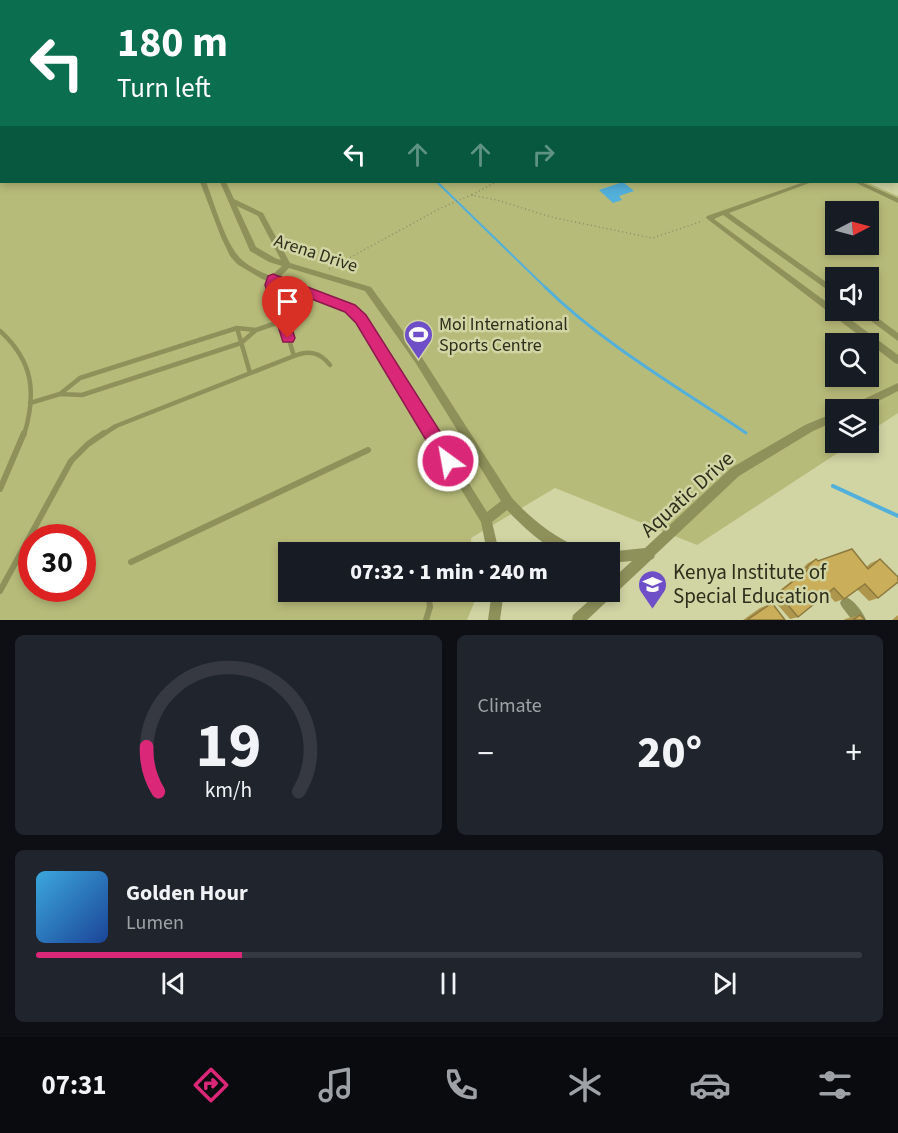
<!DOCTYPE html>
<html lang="en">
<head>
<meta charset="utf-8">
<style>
  :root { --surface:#171b24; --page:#20242c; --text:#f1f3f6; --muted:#9ea1a6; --line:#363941; --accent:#db2777 }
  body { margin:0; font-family:"Source Sans 3",sans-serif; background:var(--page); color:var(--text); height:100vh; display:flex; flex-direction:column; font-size:22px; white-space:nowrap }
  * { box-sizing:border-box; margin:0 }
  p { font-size:20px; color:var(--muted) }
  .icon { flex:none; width:33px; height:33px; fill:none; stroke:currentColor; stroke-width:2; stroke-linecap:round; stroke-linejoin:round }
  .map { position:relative; height:620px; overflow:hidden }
  .sheet { display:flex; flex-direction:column; gap:15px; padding:15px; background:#0d0f14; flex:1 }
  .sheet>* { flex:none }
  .hud { position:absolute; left:0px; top:0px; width:898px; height:183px; box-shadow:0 3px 9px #0003; background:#0b6e4f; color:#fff; overflow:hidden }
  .needle { width:39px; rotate:84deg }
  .controls { position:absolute; left:825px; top:201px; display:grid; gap:12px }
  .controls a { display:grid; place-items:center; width:54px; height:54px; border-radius:0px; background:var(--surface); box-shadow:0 3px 9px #0003; font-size:30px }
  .speed { position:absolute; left:18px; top:524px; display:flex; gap:12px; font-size:30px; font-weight:700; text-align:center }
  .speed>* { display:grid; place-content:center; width:78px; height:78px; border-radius:50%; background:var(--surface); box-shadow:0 3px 9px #0003; line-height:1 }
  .speed .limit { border:9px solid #d22; background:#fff; color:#111 }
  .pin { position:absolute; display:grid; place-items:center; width:51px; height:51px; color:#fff; margin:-62px -26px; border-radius:50% 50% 50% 0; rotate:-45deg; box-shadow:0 0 6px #0007 }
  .pin .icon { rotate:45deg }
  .me { position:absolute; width:66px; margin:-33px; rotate:328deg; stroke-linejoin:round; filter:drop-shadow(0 0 4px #0008) }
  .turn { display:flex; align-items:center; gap:21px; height:126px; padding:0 18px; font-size:27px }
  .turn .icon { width:78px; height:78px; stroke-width:2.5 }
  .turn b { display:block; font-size:42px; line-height:51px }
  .lanes { display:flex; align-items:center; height:57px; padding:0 18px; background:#0003; justify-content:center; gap:30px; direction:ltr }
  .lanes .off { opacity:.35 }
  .big { font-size:45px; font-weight:800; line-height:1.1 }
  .sheet .card { flex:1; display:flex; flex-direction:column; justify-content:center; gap:9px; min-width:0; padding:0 21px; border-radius:9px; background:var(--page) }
  .sheet .dial { align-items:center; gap:0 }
  .dial svg { height:156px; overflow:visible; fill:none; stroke:var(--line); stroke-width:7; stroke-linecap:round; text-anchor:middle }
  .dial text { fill:var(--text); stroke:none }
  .song { display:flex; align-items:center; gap:18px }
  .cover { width:72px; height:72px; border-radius:9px; background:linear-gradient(135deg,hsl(200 70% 55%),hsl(220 70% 35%)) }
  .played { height:6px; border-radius:3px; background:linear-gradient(90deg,var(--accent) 25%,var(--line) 25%) }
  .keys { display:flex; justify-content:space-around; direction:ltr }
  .heat { display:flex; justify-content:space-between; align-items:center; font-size:33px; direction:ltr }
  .sheet .tiles { flex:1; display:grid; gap:15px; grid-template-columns:1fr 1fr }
  .card:last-child { grid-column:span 2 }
  .trip { position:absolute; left:278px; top:542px; width:342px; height:60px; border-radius:0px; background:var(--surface); box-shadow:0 3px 9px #0003; font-weight:800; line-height:60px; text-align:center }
  .tabs { display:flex; height:96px; justify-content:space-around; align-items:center; background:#090b0e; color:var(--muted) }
  .tabs .icon { width:42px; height:42px }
  .tabs .on { color:var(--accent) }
  .tabs b { font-size:27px; color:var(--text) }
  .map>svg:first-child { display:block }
</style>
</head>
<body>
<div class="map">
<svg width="898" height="620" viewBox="0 0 898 620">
  <rect width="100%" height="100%" fill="#d1d5a4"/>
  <path fill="#b7bb79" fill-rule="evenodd" d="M0,81L2,182H866L898,196V413L869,432L868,410H836V442L853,443L697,545L555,488L471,538L472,552H288V591H475L476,598L467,620H0ZM836,212H868V244H836ZM836,278H868V310H836ZM836,344H868V376H836ZM32,537H82V588H32Z"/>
  <path fill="#52b0db" d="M623,182L634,191L619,196L622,200L613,203L599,190Z"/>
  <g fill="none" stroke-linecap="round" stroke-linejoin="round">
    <path stroke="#52b0db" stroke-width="2" d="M437,182L546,288"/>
    <path stroke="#52b0db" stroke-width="3" d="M545,287C603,344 678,387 746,433"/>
    <path stroke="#52b0db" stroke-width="4" d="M833,486L898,516"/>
    <path stroke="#8b8e6a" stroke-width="1.5" stroke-dasharray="1 3" stroke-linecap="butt" d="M472,195L496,182
      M329,269L441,208L471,195L497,200L551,217L652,238L703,221"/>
    <path stroke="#8e915a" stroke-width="4" d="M273,279V288"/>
    <path stroke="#8e915a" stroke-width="4.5" d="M273,287L294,356C309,350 320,352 330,365
      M237,328L250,373
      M0,331C33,361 37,392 24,435
      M60,394L80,378L237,328L256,330
      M30,403L60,394L82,395L241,343L256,330L282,321
      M102,435L116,426L294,356"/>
    <path stroke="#8e915a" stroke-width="6" d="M0,489L24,433
      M131,562L368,450
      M0,591L71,461L88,444L104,433
      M426,620L430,607L428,591"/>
    <path fill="#8e915a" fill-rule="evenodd" d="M897,104H898V108H897Z
      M200,182H206C215,204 225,244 242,260C250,267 261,272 271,276L282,266L269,262L250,251L220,182H226L234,199L263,213L290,263L371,287L421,356L512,498C531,519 553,536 579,548L581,552C575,552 567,553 561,552C545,548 518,522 507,510L492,522L499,552H487L481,522L358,321L347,310L334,304L262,279L237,264L230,256L221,237ZM237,206L258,216L281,260L275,258L256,247ZM289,268L365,291L415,362L501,501L487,512L364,317L353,306L340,300L278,279Z
      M804,182H812L729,213L836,289V296L723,215L714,219L836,309V310H838L898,355V364L895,363L706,218L707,216Z
      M854,182H861L898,198V203Z
      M856,310H867L898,333V341Z
      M898,383V391L861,410H845L847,407Z
      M836,412V421L813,431L739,476L655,555L654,558L651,560L587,620H572L573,615L600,591H609V582L632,561L609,563V552H607L645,548L731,468L805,425Z
      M492,591H504L500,620H488Z
      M846,597C854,600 863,612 866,620H852L842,607L840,603L842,599Z"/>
    <path fill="#6f7207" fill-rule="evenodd" d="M897,100H898V104H897Z"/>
    <path fill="#4d4f17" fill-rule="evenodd" d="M897,92H898V98H897Z"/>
  </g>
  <path fill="#ae964d" d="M816,559L818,561L866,567L871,563L880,559L878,598L869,601L857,589L844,599L835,602L827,593L798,617L790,619L771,597L802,573L800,571L808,563Z
    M772,603L785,620H743L760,608Z
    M860,615L865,620H844L845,619Z
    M898,615V620H892Z"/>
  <path fill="#caae5a" stroke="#8d7a3f" stroke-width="1.5" d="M2,87V107H0V88Z
    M852,549L868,569L880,559L898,577V582L878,598L865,584L844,599L834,588L798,617L778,593L809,569L807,567L816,559L818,561Z
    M772,603L785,620H747Z
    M860,615L865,620H853Z"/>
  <linearGradient id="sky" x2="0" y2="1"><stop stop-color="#6cb2e3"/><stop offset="0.48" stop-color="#eaecd6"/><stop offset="1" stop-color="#eaecd6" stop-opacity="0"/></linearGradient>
  <rect width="898" height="168" fill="url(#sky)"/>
  <path fill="#db2777" stroke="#8e194d" stroke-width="1.5" d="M273,274L355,305L366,315L455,455L457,461L455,467L448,469L442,467L356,323L345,312L278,286L295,338L293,342H283L265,285L268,276Z"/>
  <defs>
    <symbol id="stadium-pin" viewBox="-11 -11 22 30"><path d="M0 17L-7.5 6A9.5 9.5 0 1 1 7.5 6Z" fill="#6f4fc8" stroke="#d1d5a4"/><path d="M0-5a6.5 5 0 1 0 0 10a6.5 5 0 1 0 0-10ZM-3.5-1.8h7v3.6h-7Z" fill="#fff"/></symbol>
    <symbol id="school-pin" viewBox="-11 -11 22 30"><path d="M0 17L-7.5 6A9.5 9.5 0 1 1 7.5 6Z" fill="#6f4fc8" stroke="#d1d5a4"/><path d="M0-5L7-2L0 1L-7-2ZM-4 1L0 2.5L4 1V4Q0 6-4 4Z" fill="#fff"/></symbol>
  </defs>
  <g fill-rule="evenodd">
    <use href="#stadium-pin" x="402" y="318" width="33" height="45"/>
    <use href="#school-pin" x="636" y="568" width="33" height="45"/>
  </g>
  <g text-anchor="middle" stroke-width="5" stroke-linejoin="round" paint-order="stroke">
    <g font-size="18" fill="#2d2e1b" stroke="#d1d5a4">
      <text transform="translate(316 253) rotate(18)" y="6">Arena Drive</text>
    </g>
    <g font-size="18" fill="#2d2e1b" stroke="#d1d5a4" text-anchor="start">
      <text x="439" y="330">Moi International<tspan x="439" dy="21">Sports Centre</tspan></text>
    </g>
    <g font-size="21" fill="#2d2e1b" stroke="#d1d5a4">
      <text transform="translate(687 494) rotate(-42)" y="7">Aquatic Drive</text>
    </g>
    <g font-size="21" fill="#2d2e1b" stroke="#d1d5a4" text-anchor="start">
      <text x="673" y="579">Kenya Institute of<tspan x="673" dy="24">Special Education</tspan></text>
    </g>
  </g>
</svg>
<div class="controls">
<a><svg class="needle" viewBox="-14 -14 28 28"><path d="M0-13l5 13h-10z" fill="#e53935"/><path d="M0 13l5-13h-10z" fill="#9ea1a6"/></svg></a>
<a><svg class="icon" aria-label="sound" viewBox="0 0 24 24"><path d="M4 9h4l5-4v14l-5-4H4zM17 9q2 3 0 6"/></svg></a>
<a><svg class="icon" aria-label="search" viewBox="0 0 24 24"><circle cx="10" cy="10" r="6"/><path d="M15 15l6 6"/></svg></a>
<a><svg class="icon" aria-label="layers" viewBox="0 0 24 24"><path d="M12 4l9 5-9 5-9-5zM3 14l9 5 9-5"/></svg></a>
</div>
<div class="speed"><div class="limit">30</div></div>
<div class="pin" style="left:288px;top:338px;background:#d93025"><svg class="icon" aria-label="arrive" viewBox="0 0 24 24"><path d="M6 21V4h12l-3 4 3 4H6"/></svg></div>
<svg class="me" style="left:448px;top:461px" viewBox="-20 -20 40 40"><circle r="17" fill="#db2777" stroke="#fff" stroke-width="3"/><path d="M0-11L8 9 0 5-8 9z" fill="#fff"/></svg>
<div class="trip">07:32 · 1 min · 240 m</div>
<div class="hud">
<div class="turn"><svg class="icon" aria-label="left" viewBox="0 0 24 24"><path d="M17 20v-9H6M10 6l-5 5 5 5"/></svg><div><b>180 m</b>Turn left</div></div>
<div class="lanes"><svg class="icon" aria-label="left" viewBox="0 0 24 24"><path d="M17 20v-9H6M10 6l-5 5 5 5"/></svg><svg class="icon off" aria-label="ahead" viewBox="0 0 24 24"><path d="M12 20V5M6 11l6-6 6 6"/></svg><svg class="icon off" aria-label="ahead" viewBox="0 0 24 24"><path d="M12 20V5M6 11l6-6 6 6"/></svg><svg class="icon off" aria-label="right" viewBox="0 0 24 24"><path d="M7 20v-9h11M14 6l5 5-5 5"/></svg></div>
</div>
</div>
<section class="sheet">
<div class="tiles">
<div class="card dial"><svg viewBox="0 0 100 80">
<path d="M14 69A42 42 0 1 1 86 69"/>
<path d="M14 69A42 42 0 0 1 8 46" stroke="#db2777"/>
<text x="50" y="56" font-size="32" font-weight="700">19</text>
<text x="50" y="72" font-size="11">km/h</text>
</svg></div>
<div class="card"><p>Climate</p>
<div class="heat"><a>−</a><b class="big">20°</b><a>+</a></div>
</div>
<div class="card">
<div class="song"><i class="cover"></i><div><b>Golden Hour</b><p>Lumen</p></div></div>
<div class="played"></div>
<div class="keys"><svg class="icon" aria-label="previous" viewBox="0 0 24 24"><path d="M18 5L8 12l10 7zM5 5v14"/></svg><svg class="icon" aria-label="pause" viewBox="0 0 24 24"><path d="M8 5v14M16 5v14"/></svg><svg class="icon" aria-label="next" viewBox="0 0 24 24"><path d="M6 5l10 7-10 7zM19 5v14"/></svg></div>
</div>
</div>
</section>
<nav class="tabs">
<b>07:31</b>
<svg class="icon on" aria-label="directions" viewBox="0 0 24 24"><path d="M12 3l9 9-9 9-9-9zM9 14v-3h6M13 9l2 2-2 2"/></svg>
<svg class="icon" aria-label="music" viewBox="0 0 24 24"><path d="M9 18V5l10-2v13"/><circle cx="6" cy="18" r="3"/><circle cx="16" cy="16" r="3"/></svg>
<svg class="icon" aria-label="phone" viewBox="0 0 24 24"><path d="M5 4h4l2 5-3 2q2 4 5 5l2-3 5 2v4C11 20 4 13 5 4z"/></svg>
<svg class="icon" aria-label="climate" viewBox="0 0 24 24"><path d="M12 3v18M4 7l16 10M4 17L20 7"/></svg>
<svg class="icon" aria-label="car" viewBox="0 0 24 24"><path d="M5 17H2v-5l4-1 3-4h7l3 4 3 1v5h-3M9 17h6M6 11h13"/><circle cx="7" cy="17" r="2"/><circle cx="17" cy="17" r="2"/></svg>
<svg class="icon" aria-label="filters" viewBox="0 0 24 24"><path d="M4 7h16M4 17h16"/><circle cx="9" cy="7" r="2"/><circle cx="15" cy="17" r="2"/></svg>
</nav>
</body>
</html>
